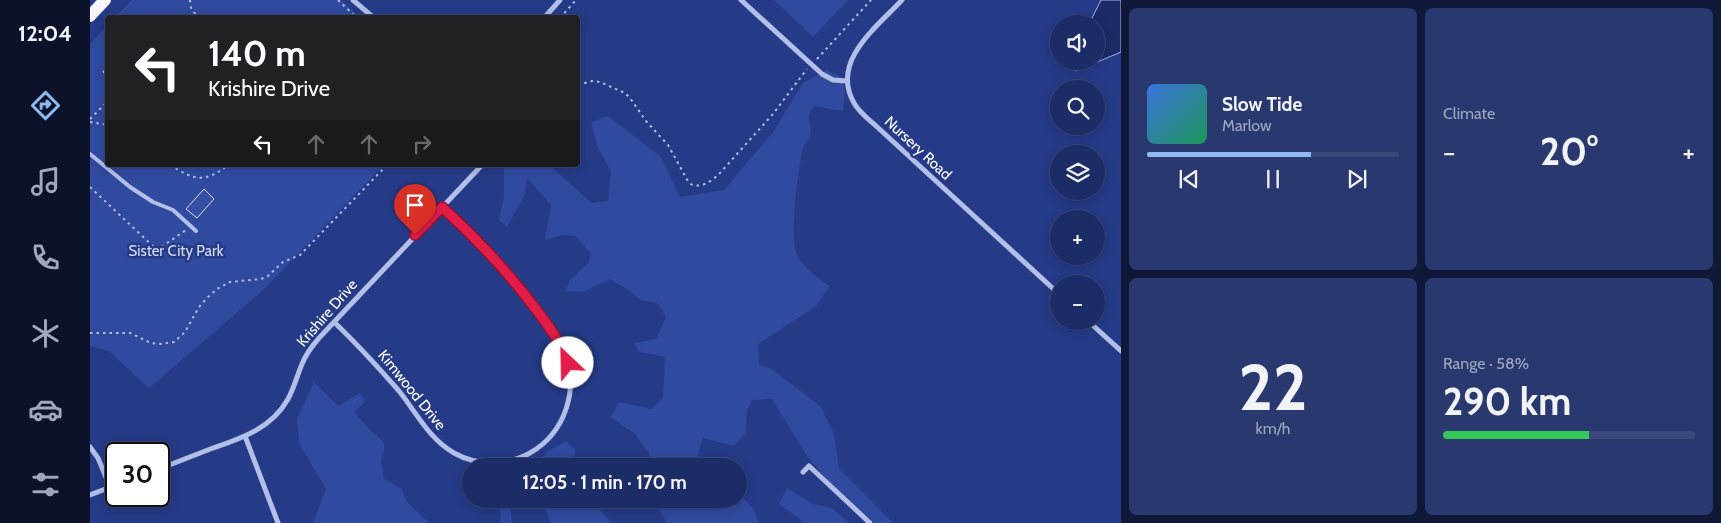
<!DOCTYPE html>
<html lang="en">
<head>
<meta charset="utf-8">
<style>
  :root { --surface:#1c2c66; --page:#29386f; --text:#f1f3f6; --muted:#a0a7bf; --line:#3a487a; --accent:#90b9f0 }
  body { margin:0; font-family:Cabin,sans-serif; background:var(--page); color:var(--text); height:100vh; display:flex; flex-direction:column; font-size:19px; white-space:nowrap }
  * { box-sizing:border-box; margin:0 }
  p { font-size:16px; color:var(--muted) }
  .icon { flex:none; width:28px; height:28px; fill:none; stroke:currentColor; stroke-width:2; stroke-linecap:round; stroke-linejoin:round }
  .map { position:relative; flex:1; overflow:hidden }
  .panel { display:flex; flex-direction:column; gap:8px; padding:8px; background:#0f1838; width:600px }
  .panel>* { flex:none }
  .guide { position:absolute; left:15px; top:15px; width:475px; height:152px; border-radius:5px; box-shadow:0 2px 12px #0003,0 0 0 1px var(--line); background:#202124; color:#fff; overflow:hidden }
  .fabs { position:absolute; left:960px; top:15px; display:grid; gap:10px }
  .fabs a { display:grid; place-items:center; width:55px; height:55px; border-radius:50%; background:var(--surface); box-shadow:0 2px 12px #0003,0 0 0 1px var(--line); font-size:25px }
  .speed { position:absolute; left:15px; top:442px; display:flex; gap:10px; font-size:25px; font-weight:700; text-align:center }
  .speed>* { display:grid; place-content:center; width:65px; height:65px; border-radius:50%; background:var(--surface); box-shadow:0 2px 12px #0003,0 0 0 1px var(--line); line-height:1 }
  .speed .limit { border:2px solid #111; border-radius:8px; background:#fff; color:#111 }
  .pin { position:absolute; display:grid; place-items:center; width:42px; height:42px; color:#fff; margin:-51px -21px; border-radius:50% 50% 50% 0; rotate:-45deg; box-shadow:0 0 5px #0007 }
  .pin .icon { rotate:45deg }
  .me { position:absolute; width:55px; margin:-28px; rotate:336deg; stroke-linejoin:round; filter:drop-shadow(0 0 4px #0008) }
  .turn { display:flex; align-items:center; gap:18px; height:105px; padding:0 20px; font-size:22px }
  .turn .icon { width:65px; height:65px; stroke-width:2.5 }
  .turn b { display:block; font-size:35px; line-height:42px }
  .lanes { display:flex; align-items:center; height:48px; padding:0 20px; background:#0003; justify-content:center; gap:25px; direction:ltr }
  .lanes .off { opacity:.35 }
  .big { font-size:38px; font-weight:700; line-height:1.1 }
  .panel .widget { flex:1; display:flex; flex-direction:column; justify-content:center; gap:8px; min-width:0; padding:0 18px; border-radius:8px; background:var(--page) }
  .panel .dial { align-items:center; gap:0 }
  .dial b { font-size:65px; line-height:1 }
  .song { display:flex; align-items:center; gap:15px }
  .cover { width:60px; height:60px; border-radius:8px; background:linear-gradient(135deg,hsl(220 70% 55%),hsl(150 70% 35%)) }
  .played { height:5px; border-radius:2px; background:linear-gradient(90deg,var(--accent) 65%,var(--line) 65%) }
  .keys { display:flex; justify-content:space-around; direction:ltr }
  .heat { display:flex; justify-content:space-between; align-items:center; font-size:28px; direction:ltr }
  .charge { height:8px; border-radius:4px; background:linear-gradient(90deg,#34c759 58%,var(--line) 0) }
  .panel .tiles { flex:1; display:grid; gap:8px; grid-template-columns:repeat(2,1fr) }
  .trip { position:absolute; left:372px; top:458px; width:285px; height:50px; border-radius:25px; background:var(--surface); box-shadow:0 2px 12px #0003,0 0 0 1px var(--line); font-weight:700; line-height:50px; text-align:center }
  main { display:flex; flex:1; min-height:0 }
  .dock { display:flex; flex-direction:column; width:90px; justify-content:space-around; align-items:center; background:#0b1229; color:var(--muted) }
  .dock .icon { width:35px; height:35px }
  .dock .on { color:var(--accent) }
  .dock b { font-size:22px; color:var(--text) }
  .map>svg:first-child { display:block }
</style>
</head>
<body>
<main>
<nav class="dock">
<b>12:04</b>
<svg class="icon on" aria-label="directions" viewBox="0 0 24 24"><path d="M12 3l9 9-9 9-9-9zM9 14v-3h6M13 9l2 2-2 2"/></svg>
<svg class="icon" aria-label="music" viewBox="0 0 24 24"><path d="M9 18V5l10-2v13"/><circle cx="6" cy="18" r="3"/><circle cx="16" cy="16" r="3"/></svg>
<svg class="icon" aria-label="phone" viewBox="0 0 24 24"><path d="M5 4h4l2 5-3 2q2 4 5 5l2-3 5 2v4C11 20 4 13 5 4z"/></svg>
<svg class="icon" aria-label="climate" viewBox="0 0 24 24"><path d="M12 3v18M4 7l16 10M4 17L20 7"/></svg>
<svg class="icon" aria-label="car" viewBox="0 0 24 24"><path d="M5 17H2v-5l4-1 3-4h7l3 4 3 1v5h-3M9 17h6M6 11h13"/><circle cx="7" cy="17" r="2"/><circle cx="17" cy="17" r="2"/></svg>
<svg class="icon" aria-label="filters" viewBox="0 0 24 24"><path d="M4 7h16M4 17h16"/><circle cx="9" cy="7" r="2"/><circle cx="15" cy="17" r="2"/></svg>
</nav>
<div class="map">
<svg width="1031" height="523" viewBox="0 0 1031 523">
  <rect width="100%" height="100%" fill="#263b88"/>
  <path fill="#304a9f" d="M42,0H251L270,17H25Z
    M684,0H758L723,37Z
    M17,26L18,165H294L171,292L59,388L19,351L0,346V44Z
    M737,70L752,78L755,93L753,111L724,106C714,121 723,122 720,135C719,140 714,144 713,149C708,168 699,240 707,255C713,268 729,279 740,286L726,306L668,344L669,364L683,370L731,407L744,434L749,469L803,523H785L737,480L717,456L682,399L662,400L657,410L656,432L644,446L613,438L605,463L608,466H560L559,454L545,434L521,417L529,402L561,409L573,398L575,357L548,351L544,343L566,339L576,317L567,303L550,300L540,291L520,279L493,292L476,291L479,281L499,262L500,253L486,236L473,235L455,240L461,205L437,178L435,194L417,227L409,220L414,196V165H459L502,203L518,201L521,171L508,148L501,122L518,116L571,157L590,197L634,190L683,132L713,83Z
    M224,382L248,406L270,393L275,402L264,412L282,432L294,442V451L291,462L294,479L312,489L316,501L339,523H223L236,489L209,443L207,419Z
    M476,441L485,450L484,466H445L458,451Z
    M697,488L723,504L742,508L759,523H715L689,504Z
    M649,493L663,509L669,523H577L565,502L545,504L527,509L536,499H649Z
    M409,499H419L422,523H411Z
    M453,499H500L522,523H460Z"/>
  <path fill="#1b2b68" stroke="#a6b7e9" d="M1011,0H1031V52L986,71L976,61H1006V24H999Z"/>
  <path fill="#364fa4" stroke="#d6ddf7" d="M114,189L124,199L107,218L96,209Z"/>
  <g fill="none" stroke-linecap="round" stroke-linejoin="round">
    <path stroke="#b2bfe9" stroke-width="2" stroke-dasharray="2.5 4" stroke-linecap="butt" d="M100,0L101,8L108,18
      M248,0L267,18
      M470,18L486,0
      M727,59L781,0
      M13,71L18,76
      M488,85L502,81L510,82L535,93L540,98L556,121L578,145L599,183C610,190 622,181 630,173L683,114L717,69
      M0,119L18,101
      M0,122L18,125
      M80,165C104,180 114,184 138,165
      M0,187L67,250L96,230
      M0,333H40L61,343L69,344L84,342L95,332L109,307L118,297L127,289L140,282L171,279L178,276L193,262L210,255L297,165"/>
    <path stroke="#b2bfe9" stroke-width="4" d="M0,154L40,187L63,202L83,210L106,231"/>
    <path stroke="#b2bfe9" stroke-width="5" d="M263,0L284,18
      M651,0L732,74L743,80L757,81
      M812,0C787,27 740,61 764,103C769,112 777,118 785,125L969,294
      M454,18L470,0
      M998,321L1031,351
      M244,322C267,344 288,367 309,391C326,412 339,439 364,453C387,466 417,466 440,453C475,433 490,389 474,351C468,339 459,328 451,317C422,277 388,240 352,207
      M155,436L188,523
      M0,447L8,458L20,487
      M69,469C87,462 105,455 123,448C152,438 182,428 198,399C204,388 207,376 212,364C216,354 222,346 229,338L392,165
      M713,472L719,466L780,523
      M0,495L26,485"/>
    <path stroke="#f5f6fe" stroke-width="12" d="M0,16L15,0"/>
  </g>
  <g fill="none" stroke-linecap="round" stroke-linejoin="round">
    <defs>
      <path id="route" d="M325,235L352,207C388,240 422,276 451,316C462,331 472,345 478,363"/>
    </defs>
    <use href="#route" stroke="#92132f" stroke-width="12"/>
    <use href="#route" stroke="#e11d48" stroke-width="9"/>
  </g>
  <g text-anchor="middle" stroke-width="5" stroke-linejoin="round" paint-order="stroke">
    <g font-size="15" fill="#fff" stroke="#263b88">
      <text transform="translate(828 148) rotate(43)" y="5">Nursery Road</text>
      <text transform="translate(237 313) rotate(-49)" y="5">Krishire Drive</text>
      <text transform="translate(322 390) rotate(51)" y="5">Kimwood Drive</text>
    </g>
    <g font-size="15" fill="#d6ddf7" stroke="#263b88">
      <text x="86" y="256">Sister City Park</text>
    </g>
  </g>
</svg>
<div class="fabs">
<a><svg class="icon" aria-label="sound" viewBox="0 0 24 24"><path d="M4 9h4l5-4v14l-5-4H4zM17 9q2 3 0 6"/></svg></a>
<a><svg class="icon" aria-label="search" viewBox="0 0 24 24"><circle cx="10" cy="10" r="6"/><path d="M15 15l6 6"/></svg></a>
<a><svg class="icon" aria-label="layers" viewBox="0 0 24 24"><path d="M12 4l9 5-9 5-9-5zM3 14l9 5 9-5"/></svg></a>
<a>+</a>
<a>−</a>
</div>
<div class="speed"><div class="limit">30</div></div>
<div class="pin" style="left:325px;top:235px;background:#d93025"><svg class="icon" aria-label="arrive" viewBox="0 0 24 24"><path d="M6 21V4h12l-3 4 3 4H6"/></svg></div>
<svg class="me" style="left:478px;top:363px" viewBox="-20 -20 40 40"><circle r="19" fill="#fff"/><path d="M0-13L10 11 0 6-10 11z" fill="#e11d48"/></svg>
<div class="trip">12:05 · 1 min · 170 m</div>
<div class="guide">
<div class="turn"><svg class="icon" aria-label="left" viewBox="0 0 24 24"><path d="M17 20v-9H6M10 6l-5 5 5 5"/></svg><div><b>140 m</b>Krishire Drive</div></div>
<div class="lanes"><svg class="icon" aria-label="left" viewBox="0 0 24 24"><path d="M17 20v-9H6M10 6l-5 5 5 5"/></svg><svg class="icon off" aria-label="ahead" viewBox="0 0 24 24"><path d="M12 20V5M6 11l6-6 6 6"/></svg><svg class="icon off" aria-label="ahead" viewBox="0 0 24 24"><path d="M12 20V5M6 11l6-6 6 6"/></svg><svg class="icon off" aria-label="right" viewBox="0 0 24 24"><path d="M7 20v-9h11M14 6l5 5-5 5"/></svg></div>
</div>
</div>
<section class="panel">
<div class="tiles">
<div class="widget">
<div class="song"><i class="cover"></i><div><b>Slow Tide</b><p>Marlow</p></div></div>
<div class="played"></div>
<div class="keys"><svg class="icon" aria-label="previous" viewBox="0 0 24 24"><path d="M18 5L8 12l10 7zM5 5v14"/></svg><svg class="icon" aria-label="pause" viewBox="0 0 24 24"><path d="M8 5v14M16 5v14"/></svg><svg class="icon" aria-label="next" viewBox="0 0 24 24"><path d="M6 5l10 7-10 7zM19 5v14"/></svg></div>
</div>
<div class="widget"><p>Climate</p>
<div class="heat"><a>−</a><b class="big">20°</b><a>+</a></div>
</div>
<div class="widget dial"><b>22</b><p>km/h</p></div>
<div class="widget"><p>Range · 58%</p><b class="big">290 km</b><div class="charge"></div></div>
</div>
</section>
</main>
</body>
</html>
